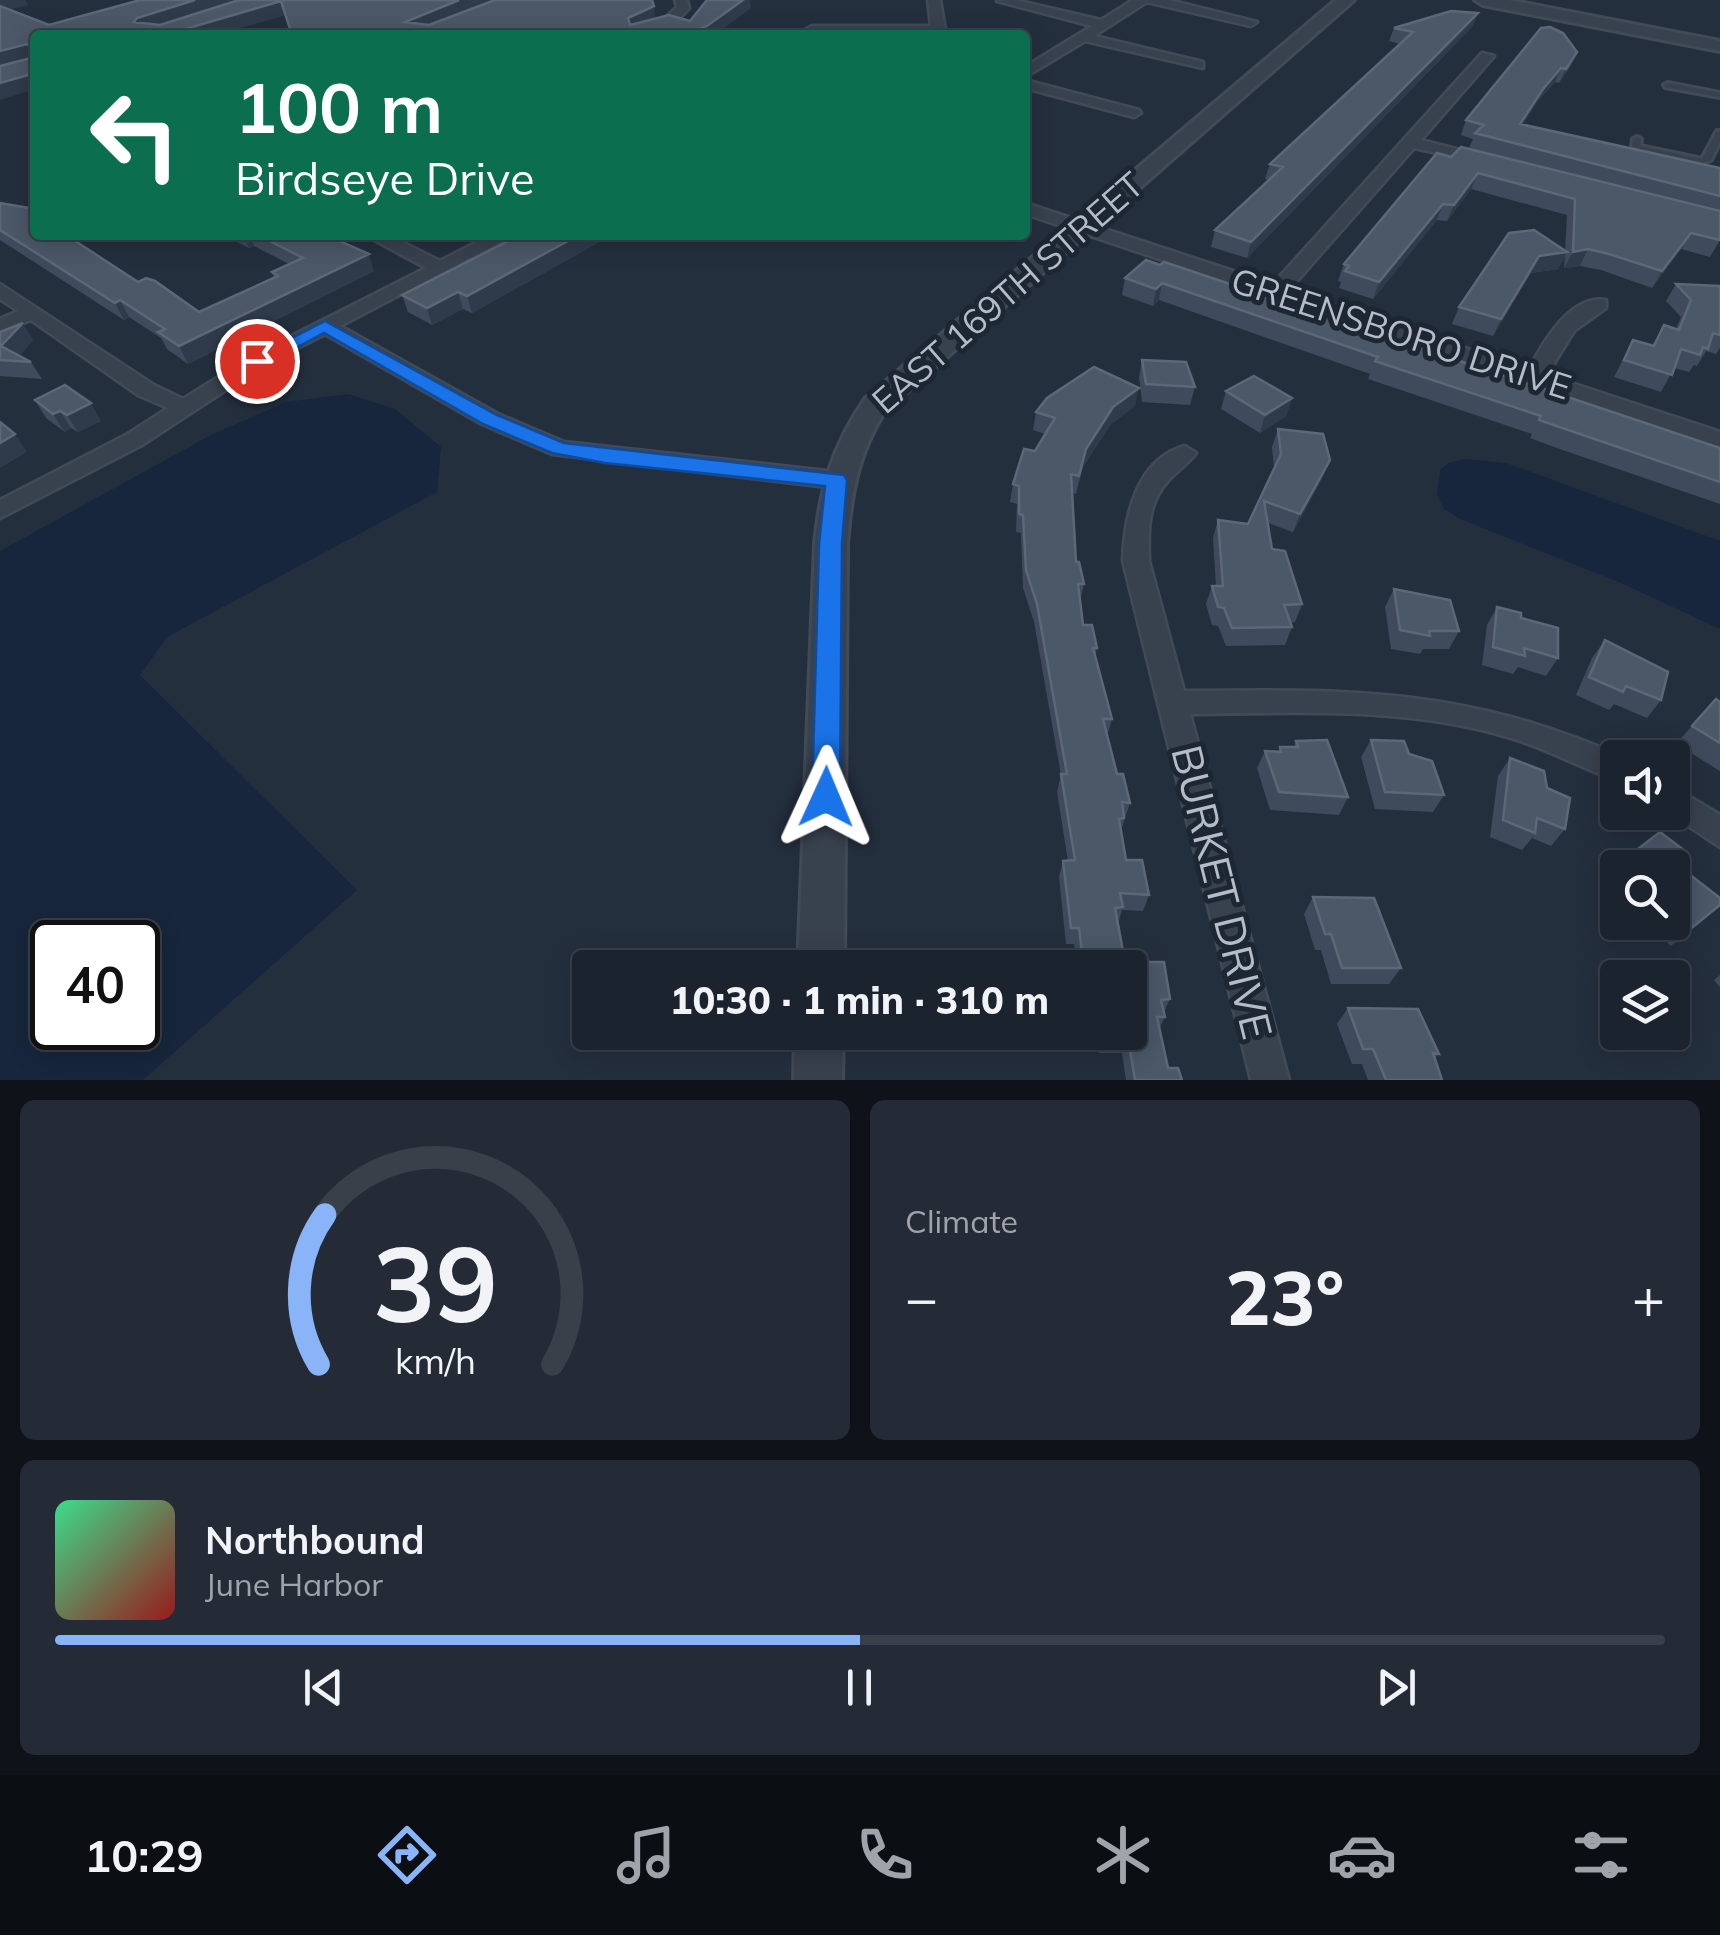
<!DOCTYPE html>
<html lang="en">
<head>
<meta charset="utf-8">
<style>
  :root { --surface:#1b232e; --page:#242b36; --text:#f1f3f6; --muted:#a0a4aa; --line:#39404a; --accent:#8ab4f8 }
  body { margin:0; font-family:Mulish,sans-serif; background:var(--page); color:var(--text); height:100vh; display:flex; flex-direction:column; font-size:38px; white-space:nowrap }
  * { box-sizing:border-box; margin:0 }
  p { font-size:32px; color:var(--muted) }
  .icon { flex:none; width:55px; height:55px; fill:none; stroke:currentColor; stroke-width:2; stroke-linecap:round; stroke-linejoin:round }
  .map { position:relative; height:1080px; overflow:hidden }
  .side { display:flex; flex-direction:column; gap:20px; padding:20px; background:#0f1319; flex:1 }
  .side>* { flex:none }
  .top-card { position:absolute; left:30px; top:30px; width:1000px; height:210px; border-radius:10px; box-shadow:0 5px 25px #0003,0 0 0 2px var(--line); background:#0b6e4f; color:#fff; overflow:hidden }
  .buttons { position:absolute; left:1600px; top:740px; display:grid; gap:20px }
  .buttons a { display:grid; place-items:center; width:90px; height:90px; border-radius:10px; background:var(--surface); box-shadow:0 5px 25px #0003,0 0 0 2px var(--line); font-size:50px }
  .speed { position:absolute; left:30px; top:920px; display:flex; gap:20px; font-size:50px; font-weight:700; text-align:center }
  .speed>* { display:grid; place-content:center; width:130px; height:130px; border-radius:50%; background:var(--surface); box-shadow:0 5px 25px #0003,0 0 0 2px var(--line); line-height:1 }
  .speed .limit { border:5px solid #111; border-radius:15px; background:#fff; color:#111 }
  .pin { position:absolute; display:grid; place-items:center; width:85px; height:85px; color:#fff; margin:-42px; border:5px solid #fff; border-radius:50%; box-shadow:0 2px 10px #0007 }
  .me { position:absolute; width:110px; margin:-55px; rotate:1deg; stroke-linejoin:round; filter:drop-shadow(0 0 8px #0008) }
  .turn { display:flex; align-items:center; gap:35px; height:210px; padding:0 40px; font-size:45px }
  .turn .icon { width:130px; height:130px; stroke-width:2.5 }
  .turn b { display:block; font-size:70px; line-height:85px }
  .big { font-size:75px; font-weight:800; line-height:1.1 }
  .side .tile { flex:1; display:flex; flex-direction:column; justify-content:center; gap:15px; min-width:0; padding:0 35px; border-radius:15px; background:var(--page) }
  .side .dial { align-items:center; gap:0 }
  .dial svg { height:260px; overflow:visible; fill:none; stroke:var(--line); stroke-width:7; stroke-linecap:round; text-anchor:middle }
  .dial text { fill:var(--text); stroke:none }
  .song { display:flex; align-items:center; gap:30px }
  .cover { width:120px; height:120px; border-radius:15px; background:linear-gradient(135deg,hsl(150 70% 55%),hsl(0 70% 35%)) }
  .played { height:10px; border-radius:5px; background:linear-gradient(90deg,var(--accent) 50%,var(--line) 50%) }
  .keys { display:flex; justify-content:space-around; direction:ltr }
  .heat { display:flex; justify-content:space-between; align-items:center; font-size:55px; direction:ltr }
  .side .tiles { flex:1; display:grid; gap:20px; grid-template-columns:1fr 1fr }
  .tile:last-child { grid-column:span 2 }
  .trip { position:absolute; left:572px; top:950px; width:575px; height:100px; border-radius:10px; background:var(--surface); box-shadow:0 5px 25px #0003,0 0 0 2px var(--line); font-weight:800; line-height:100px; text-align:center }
  .menu { display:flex; height:160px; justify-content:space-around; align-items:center; background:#0b0e12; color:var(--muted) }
  .menu .icon { width:70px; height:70px }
  .menu .on { color:var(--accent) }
  .menu b { font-size:45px; color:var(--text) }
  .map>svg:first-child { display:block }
</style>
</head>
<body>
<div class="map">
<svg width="1720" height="1080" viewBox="0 0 1720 1080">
  <rect width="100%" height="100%" fill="#242f3e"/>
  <path fill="#17263c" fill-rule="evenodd" d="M348,394L395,409L441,447L437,492L167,637L140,675L357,890L143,1080H0V551L211,435L286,402ZM52,942H138V1028H52Z
    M1465,459L1506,463L1720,541V629L1621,583L1460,519L1444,509L1437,495L1440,470L1448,463Z"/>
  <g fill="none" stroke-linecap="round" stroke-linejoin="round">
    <defs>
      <path id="service" d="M1668,83L1720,93V97L1665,87L1664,85Z
        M1717,131H1720V141L1711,160L1702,163L1632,147L1633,139L1637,137L1641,139L1640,146L1702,159Z"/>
      <path id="minor" d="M675,0H687L689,8C673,26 657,35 632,35L665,18L677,7Z
        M928,0H940L946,35L812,34L805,30L812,26H931Z
        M1015,0L1101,20L1133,0H1169L1257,22L1251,26L1147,2L1094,36L1203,62V68L1085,41L1025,77V67L1092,26L997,1Z
        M1482,53L1494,56L1421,140L1495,159V165L1414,148L1289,290L1529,369C1543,343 1570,294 1606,300V308L1574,331L1547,375L1720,432V447L1025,214V203L1273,284Z
        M1025,80L1139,110L1141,113L1134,117L1025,88Z
        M365,235H388L440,261L491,235H514L340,326L498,414L564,442L836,472L848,480L836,488L552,454L482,424L325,334L264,365L142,445L0,518V500L126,435L168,408L138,395L31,320L0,332V319L18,311L0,299V284L154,385L183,399L250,357L426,268Z
        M1185,446L1196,453C1188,464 1176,471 1167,482C1147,504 1148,533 1149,561L1184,691C1352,689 1468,688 1625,758H1618V781C1581,768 1548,749 1511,738C1408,706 1296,713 1190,714L1289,1080H1251L1123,561C1124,518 1136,459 1185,446Z
        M1672,786L1720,815V847L1667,812H1672Z"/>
      <path id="tertiary" d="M1336,0H1354L885,411C858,453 851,494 847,544L844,968H798L815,544C820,488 833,446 865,399Z
        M1475,0H1508L1720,41V51L1483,5Z
        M795,1032H843L842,1080H794Z"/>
    </defs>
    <use href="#service" stroke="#414a57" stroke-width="6"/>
    <use href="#minor" stroke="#414a57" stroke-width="5"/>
    <use href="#tertiary" stroke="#414a57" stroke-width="6"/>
    <use href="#service" fill="#38414e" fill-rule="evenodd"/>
    <use href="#minor" fill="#38414e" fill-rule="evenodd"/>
    <use href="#tertiary" fill="#38414e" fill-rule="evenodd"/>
  </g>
  <path fill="#3f4b5c" d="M1473,26L1247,258L1211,247L1215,230L1269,180L1265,179L1270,164L1400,44L1389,41L1394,28Z
    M1541,28L1571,66L1559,83L1555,82L1536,103L1523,124L1720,168V240L1710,257L1681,249L1652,288L1601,270L1580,266L1564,268L1565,256L1558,269L1531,273L1493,336L1452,324L1459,307L1565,252L1567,215L1471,189L1447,221L1437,220L1373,299L1339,288L1341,282L1338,281L1344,264L1451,157L1469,148L1473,139L1461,135L1466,120Z
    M0,203L35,235L138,282L199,312L274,278L272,272L289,264L254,246L249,248L223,235H326L374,271L188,364L167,349L161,338L129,317L124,320L0,240Z
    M520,235H612L472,313L463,309L432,325L408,312L402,295Z
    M1146,260L1720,448V504L1554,447L1530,438L1532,434L1368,379L1370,374L1159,300L1153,306L1122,295L1125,278Z
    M1676,284L1720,286V348L1716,354L1706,351L1697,366L1694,365L1689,372L1674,368L1661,392L1614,377L1633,340L1652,346L1664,325L1676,329L1681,317L1666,301Z
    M0,332L33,340L19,356L31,362L42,379L0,376Z
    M1142,360L1195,387L1190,405L1142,402L1139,377Z
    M1226,391L1292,398L1286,416L1260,433L1221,409Z
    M35,400L101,421L78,432L71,428L65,432L46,418Z
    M1135,406L1110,425L1083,467L1076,494L1072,493L1076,562L1084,584L1080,602L1083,625L1097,648L1095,656L1112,719L1107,736L1117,774L1130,803L1121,830L1126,860L1149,895L1143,911L1122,910L1118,924L1125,962L1170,999L1164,1012L1165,1017L1159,1029L1168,1068L1182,1080H1126L1122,1053H1099L1094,1032H1130V968H1077L1074,944H1066L1059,877L1063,861H1068L1057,792L1061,775L1034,622L1023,588L1021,533L1016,532L1017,504L1010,502L1013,484L1045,434L1033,430L1036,412Z
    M1278,429L1323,477L1293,532L1268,523L1272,549L1302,604L1295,622L1290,623L1292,627L1285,645L1226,646L1218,626L1212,625L1206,604L1212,586H1216L1213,538L1218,520L1248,524L1274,468L1272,447Z
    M1394,589L1459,631L1449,649H1423L1420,654L1391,649L1385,607Z
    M1497,607L1521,618L1558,658L1546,676L1518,667L1513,674L1482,665L1487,625Z
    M1605,640L1661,700L1647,718L1614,704L1609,710L1576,695L1592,658Z
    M1716,699L1720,702V771L1676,744Z
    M1371,740L1409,754L1444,795L1433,812L1375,809L1361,757Z
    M1296,741L1348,797L1339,815L1270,810L1257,768L1265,751L1278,752L1280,747H1294Z
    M1510,758L1547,788L1565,829L1551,846L1532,838L1522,850L1490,837L1498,776Z
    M1675,863L1720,906L1671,946L1645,922H1672V868Z
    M1617,865L1619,868H1618V897L1601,882Z
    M1313,897L1401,968L1389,984H1331L1321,950H1315L1304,914Z
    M1720,975V987L1714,980Z
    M1348,1008L1439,1054L1434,1059L1442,1080H1368L1362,1064H1352L1337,1024Z"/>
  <path fill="#2f3b4b" d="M0,0H25L28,5L0,12Z
    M195,0H242L143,31L134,22L137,18Z
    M459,0H494L410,35L405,22Z
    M743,0H750L751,8L715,35H686Z
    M281,1L286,15L217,35H165Z
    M654,6L655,19L630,32L628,18Z
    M1478,13L1473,26L1247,258L1251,242Z
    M27,44L34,58L0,67V51Z
    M1577,52L1571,66L1559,83L1566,69Z
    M1561,68L1555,82L1536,103L1513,139L1520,124L1543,89Z
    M35,73V89L0,100V83Z
    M1478,173L1471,189L1447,221L1454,205Z
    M1443,204L1437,220L1373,299L1379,282Z
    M1691,233L1681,249L1652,288L1662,271Z
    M243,235H250L254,246L249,248Z
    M579,235H612L472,313L467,296Z
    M1588,249L1580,266L1564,268L1573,252Z
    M1567,252L1558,269L1531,273L1493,336L1501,319L1539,256Z
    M369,254L374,271L188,364L179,346Z
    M1162,283L1159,300L1153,306L1156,289Z
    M458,292L463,309L432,325L427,308Z
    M120,300L129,317L124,320L115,303Z
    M23,323L33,340L15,361L1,346Z
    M1139,388L1135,406L1110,425L1083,467L1076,494L1086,449L1113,407Z
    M1292,398L1286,416L1260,433L1265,415Z
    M91,403L101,421L78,432L67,415Z
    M60,411L71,428L65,432L53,414Z
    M15,434L27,452L0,468V443Z
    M1330,460L1323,477L1293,532L1300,514Z
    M1720,905L1706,918L1671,946L1689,930Z"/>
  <path fill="#4b5868" stroke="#5c6777" stroke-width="2.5" d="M140,0H195L137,18L134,22L160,25L239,0H459L405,22L429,25L495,0H652L654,6L628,18L630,25L669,15L690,21L707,0H743L707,26L686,35H292L281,1L165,35H35V73L0,83V66L31,58L32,48L27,44L0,51V6L49,25Z
    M1451,11L1478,13L1251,242L1215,230L1283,167L1270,164L1413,32L1394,28Z
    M1550,27L1563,33L1577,52L1566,69L1561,68L1543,89L1520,124L1720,168V196L1475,133L1484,125L1466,120L1541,28Z
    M1461,147L1720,211V240L1691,233L1662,271L1609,254L1588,249L1573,252L1575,199L1478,173L1454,205L1443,204L1379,282L1345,271L1349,266L1344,264L1437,153L1451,157Z
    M0,203L35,209V235H66L138,282L146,278L155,281L199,312L278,276L272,272L303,258L258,235H326L369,254L179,346L158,332L165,329L120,300L115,303L0,230Z
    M1534,230L1567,252L1539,256L1501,319L1459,307L1509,233Z
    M520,235H579L467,296L458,292L427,308L402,295Z
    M1146,260L1160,265L1164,262L1720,448V482L1539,420L1541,416L1375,361L1378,357L1162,283L1156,289L1125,278Z
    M1676,284L1720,286V335L1713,333L1708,349L1703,347L1700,355L1681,349L1672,375L1624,360L1633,340L1654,346L1664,325L1679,330L1691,300Z
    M23,323L1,346L31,362L0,360V332Z
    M1142,360L1186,362L1195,387L1146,384Z
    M1094,367L1139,388L1113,407L1086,449L1079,476L1071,474L1076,562H1079L1084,584H1078L1083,625H1092L1097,648H1093L1112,719H1103L1117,774H1123L1130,803L1122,802L1124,818L1119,819L1126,860H1142L1149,895L1120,893L1123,907L1115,908L1125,962H1164L1170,999L1161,1000L1165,1017H1157L1168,1068H1178L1182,1080H1135L1128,1038H1104L1103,1032H1130V968H1084L1079,928H1071L1063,861L1075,860L1061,774H1067L1037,604L1026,570L1023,515L1019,514V486L1013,484L1024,449L1035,451L1055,418L1036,412L1047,398Z
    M1254,376L1292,398L1265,415L1226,391Z
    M65,385L91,403L67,415L60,411L53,414L35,400Z
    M0,422L15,434L0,443Z
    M1278,429L1323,434L1330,460L1300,514L1264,501L1272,549L1285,551L1302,604L1284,605L1292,627L1232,628L1224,608L1218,607L1212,586H1223L1218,520L1248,524L1281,454Z
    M1394,589L1450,600L1459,631H1429L1430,636L1400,630Z
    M1497,607L1521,613V618L1558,628V658L1524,648L1525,656L1493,647Z
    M1605,640L1668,672L1661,700L1626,686L1623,692L1589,677Z
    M1716,699L1720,702V743L1692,726Z
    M1327,740L1348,797L1279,792L1265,751L1281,752L1280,747H1298L1296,741Z
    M1371,740L1404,741L1409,754L1432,761L1444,795L1385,792Z
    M1510,758L1544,771L1547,788L1570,798L1565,829L1537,818L1535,833L1503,820Z
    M1660,832L1685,851L1675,863L1720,898V905L1689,930L1672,915V868H1619L1617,865Z
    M1313,897L1374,898L1401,968H1342L1331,934H1325Z
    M1348,1008L1418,1009L1439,1054L1433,1053L1442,1080H1386L1373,1049H1363Z"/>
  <path fill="#1a73e8" stroke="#114b97" stroke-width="2.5" d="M325,321L497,415L564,443L844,475L847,480L842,544L840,797L836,806L826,809L816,806L812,797L819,544L825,486L605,463L552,453L483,424L324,333L264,365L257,366L248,361Z"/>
  <g text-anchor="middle" stroke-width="10" stroke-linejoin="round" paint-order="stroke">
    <g font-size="35" fill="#b4bcc9" stroke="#1d2633">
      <text transform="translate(1008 293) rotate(-41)" y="12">EAST 169TH STREET</text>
      <text transform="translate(1401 334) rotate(18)" y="12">GREENSBORO DRIVE</text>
    </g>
    <g font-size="42" fill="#b4bcc9" stroke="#1d2633">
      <text transform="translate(1222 892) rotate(76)" y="15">BURKET DRIVE</text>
    </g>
  </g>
</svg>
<div class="buttons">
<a><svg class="icon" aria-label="sound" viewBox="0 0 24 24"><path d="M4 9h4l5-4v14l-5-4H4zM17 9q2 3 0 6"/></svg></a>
<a><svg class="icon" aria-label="search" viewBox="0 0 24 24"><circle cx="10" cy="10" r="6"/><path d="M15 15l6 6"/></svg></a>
<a><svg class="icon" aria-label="layers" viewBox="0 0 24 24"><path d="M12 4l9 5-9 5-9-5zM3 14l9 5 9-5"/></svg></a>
</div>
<div class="speed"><div class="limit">40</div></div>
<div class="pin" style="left:257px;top:361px;background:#d93025"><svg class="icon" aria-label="arrive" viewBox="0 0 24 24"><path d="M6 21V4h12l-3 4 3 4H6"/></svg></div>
<svg class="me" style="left:826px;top:797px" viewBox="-20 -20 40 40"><path d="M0-17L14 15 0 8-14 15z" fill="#1a73e8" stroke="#fff" stroke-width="4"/></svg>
<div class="trip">10:30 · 1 min · 310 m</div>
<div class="top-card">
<div class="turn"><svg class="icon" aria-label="left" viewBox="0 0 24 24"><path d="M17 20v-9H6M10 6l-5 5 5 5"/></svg><div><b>100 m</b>Birdseye Drive</div></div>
</div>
</div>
<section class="side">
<div class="tiles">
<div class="tile dial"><svg viewBox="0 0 100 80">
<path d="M14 69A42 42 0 1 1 86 69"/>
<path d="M14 69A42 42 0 0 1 16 23" stroke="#8ab4f8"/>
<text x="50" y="56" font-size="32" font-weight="700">39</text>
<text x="50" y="72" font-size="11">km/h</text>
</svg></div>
<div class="tile"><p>Climate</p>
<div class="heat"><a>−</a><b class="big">23°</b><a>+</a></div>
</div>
<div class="tile">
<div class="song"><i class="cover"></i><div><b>Northbound</b><p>June Harbor</p></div></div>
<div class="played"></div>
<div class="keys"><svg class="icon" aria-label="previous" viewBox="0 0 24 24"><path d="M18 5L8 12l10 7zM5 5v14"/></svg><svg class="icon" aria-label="pause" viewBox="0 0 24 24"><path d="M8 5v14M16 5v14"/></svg><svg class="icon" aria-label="next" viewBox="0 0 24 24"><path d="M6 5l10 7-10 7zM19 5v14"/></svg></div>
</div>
</div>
</section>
<nav class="menu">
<b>10:29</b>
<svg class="icon on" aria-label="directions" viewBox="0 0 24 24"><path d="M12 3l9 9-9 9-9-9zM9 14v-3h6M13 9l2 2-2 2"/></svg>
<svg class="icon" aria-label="music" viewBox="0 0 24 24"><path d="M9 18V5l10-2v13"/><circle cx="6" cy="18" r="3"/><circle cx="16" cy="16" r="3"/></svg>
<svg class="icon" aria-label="phone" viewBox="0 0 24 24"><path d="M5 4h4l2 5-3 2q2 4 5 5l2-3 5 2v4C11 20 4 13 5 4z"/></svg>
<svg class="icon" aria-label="climate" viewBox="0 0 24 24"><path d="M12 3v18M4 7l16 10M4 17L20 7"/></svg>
<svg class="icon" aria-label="car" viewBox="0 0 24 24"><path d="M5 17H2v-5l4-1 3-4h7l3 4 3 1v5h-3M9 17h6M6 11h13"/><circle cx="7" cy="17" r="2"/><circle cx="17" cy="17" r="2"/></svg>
<svg class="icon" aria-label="filters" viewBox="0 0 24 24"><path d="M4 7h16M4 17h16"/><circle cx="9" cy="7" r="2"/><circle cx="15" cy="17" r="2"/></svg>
</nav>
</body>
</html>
